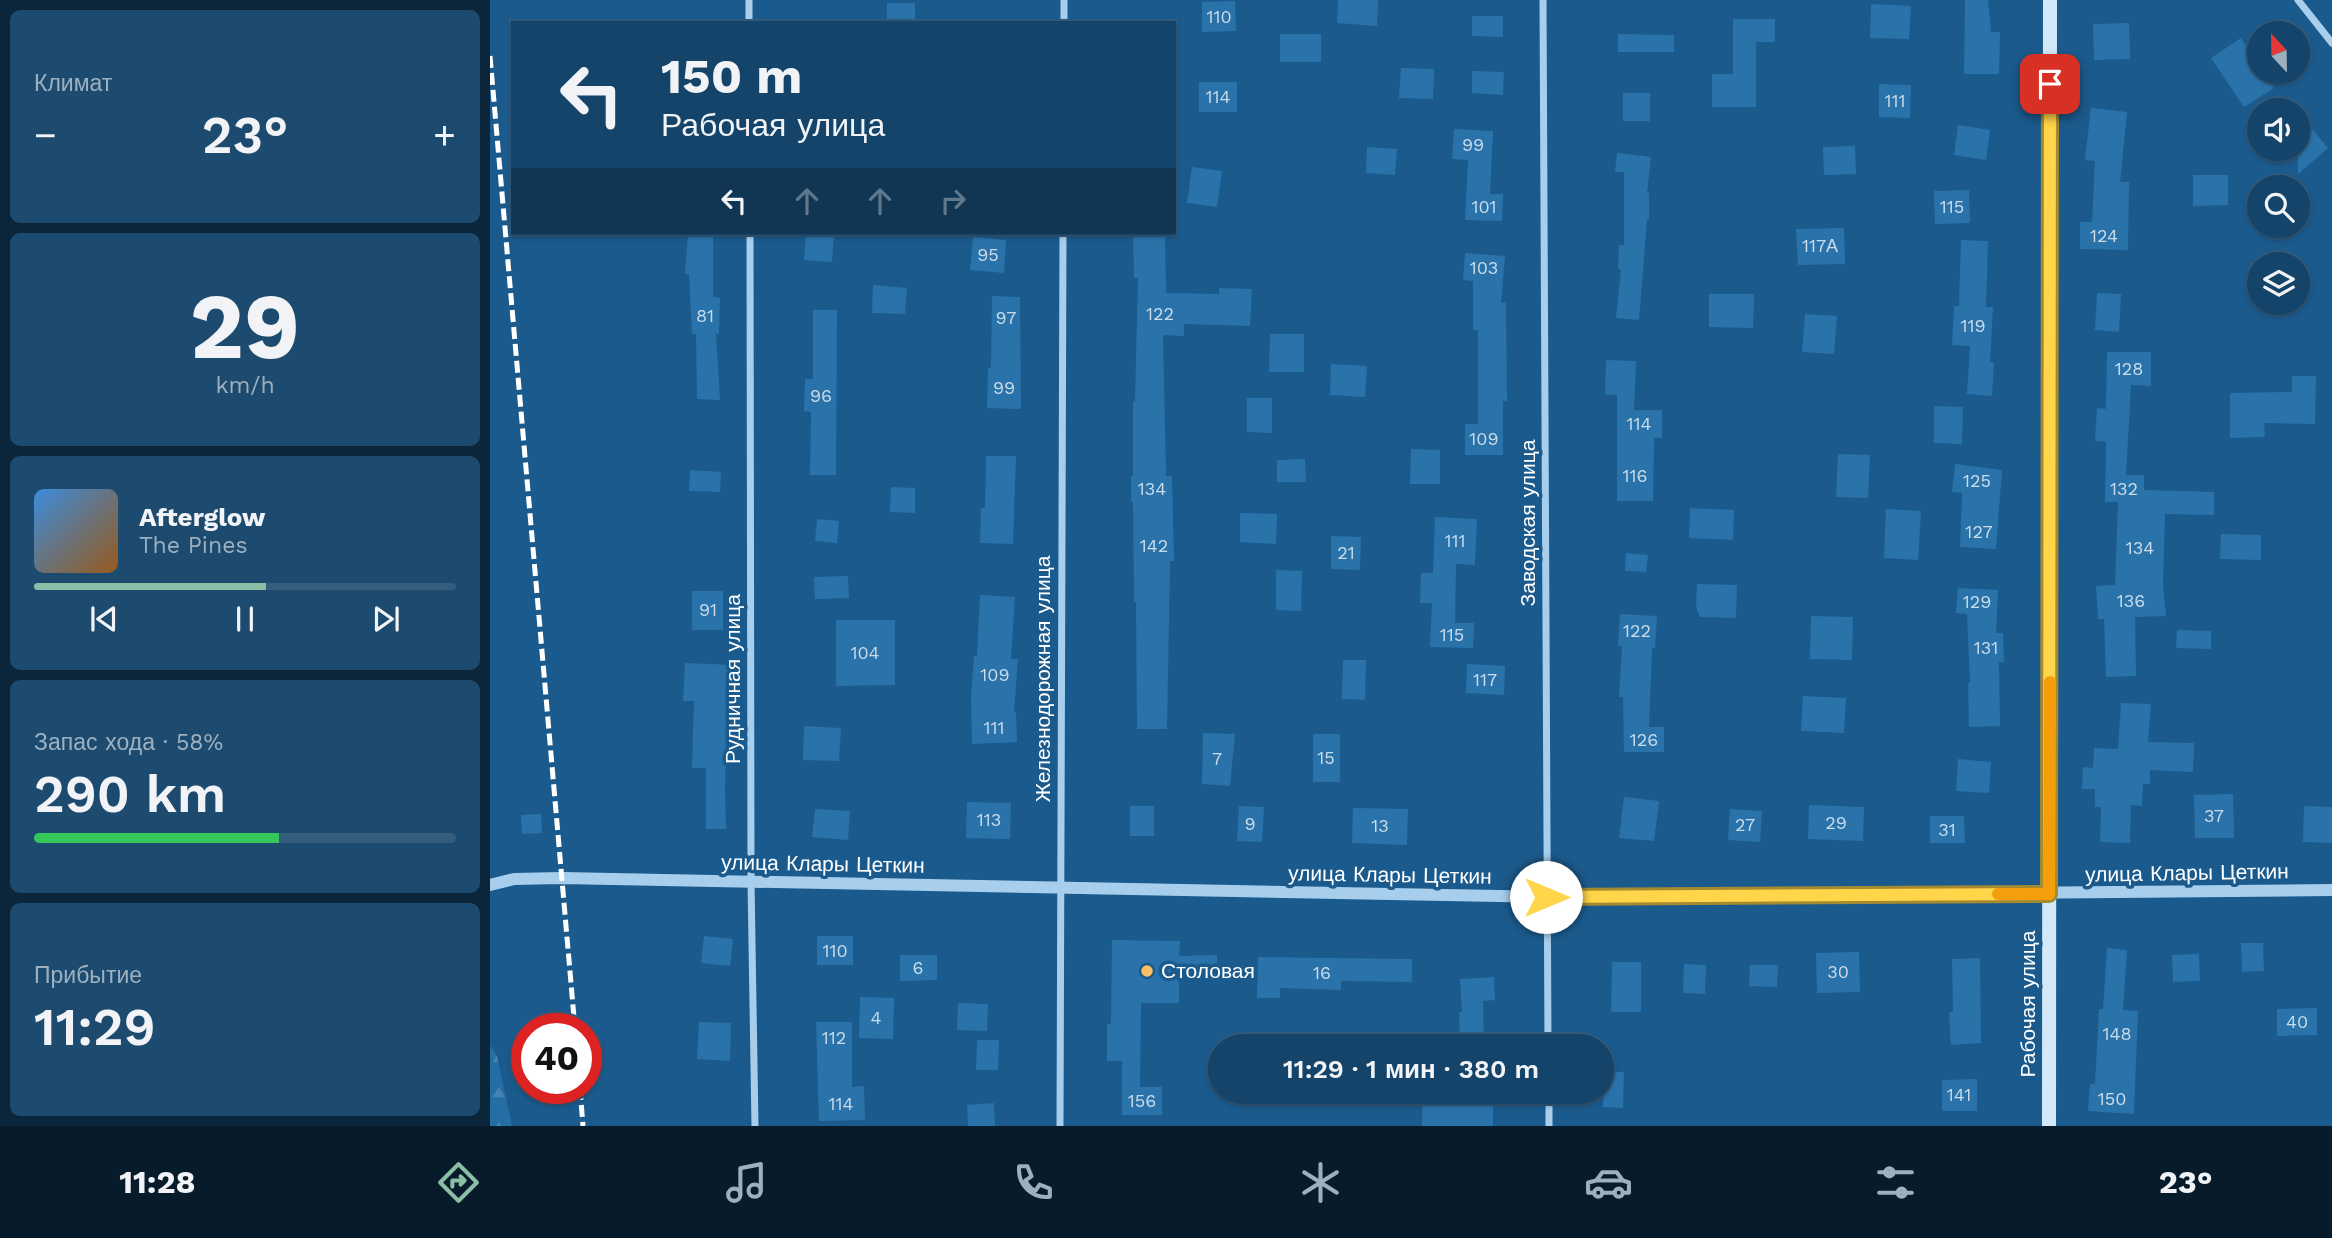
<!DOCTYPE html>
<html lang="ru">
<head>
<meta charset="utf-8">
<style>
  :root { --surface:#144469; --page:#1d4b6f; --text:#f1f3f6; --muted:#9db0c0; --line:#335c7d; --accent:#8abfa5 }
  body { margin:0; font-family:"Work Sans",sans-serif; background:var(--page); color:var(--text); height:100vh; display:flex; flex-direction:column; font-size:26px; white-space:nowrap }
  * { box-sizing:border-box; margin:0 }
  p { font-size:23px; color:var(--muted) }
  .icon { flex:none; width:38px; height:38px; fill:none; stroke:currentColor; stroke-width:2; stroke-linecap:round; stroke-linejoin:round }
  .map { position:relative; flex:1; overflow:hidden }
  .panel { display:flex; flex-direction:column; gap:10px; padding:10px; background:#0b253a; width:490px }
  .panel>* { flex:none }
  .guide { position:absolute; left:21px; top:21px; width:665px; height:214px; border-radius:0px; box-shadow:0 2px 5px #0004,0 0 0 2px var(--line); background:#144469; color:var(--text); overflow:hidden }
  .needle { width:46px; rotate:338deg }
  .fabs { position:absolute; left:1757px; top:21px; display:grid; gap:14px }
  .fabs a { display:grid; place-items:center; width:63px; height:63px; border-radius:50%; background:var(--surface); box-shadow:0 2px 5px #0004,0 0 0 2px var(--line); font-size:35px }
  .speed { position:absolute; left:21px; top:1013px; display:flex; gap:14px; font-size:35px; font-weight:700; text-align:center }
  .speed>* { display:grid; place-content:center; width:91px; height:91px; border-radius:50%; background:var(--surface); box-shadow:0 2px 5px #0004,0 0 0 2px var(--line); line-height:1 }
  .speed .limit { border:10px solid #d22; background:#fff; color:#111 }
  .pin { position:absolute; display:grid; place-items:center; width:60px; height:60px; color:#fff; margin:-30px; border-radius:14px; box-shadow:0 4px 10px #0006 }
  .me { position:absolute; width:77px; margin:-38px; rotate:90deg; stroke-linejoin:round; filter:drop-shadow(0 0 5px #0008) }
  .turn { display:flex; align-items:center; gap:24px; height:147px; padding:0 35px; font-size:32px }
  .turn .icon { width:91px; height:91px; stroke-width:2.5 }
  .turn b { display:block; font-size:49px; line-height:60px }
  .lanes { display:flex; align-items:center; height:66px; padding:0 35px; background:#0003; justify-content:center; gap:35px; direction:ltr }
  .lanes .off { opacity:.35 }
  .big { font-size:52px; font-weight:600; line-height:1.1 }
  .panel .card { flex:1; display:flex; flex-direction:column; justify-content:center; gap:10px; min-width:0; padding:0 24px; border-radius:10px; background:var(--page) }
  .panel .dial { align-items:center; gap:0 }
  .dial b { font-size:91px; line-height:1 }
  .song { display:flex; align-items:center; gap:21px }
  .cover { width:84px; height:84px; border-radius:10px; background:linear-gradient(135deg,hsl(210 70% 55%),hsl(30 70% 35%)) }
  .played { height:7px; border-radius:4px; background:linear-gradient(90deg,var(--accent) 55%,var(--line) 55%) }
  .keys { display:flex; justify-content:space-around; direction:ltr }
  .heat { display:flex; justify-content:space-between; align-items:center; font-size:38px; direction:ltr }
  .charge { height:10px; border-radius:5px; background:linear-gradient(90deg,#34c759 58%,var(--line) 0) }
  .trip { position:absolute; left:718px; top:1034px; width:406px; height:70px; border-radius:35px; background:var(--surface); box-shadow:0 2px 5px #0004,0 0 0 2px var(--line); font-weight:600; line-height:70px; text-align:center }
  .dock { display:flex; height:112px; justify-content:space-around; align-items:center; background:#081b2a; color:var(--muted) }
  .dock .icon { width:49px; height:49px }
  .dock .current { color:var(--accent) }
  .dock b { font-size:32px; color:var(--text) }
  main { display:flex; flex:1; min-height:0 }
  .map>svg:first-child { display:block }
</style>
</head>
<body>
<main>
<section class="panel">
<div class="card"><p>Климат</p>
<div class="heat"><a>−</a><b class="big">23°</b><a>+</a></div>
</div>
<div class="card dial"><b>29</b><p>km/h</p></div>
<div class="card">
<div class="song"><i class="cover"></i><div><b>Afterglow</b><p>The Pines</p></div></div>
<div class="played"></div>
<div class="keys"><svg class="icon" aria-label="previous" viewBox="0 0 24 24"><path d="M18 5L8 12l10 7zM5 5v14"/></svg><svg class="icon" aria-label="pause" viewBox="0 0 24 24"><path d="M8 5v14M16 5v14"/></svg><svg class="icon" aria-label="next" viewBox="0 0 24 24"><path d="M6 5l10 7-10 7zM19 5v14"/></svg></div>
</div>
<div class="card"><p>Запас хода · 58%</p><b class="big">290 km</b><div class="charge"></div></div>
<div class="card"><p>Прибытие</p><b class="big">11:29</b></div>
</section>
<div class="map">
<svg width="1842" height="1126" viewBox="0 0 1842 1126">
  <defs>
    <pattern id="forest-firs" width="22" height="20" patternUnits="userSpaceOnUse" patternTransform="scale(1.75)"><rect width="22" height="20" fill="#246ea5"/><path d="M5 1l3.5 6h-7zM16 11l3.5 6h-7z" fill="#4584b2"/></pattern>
  </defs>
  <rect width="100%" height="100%" fill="#1b5a8c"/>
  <path fill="url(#forest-firs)" d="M0,1045L7,1056L22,1126H0Z"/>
  <path fill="#2a73aa" d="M848,0H888L887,26L847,23Z
    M1475,0H1498L1501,32H1510L1509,74H1474Z
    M745,1L746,31L712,32V2Z
    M397,3H425V23H397Z
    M1381,4L1421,6L1419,39L1380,38Z
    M982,16H1013V37L982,36Z
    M1243,19H1285V42H1266V107H1222V74H1243Z
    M1639,23L1640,59L1604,60L1603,24Z
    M790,34H831V62H790Z
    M1128,34L1184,35V52H1128Z
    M1751,38L1769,66V72H1773L1784,88L1754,107L1721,58Z
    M911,68L944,69L943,99L909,98Z
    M982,71L1014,72L1013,95L982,93Z
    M709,82H747V112H709Z
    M1389,84L1421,85L1420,118L1389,117Z
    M1133,93H1160V121H1133Z
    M1601,108L1637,112L1630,182H1639L1638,250L1590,249V222H1602L1605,161L1595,160Z
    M1808,112L1838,148L1808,174Z
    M1468,125L1500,130L1496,160L1464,155Z
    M964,129L1003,131L1000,194H1013L1012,221L975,220L978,160L962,159Z
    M1365,146L1366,174L1334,175L1333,147Z
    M877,147L907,149L905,175L876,173Z
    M1127,153L1161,157L1157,193H1159V220H1157L1149,320L1126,318L1131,269H1128L1129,245H1134V172H1125Z
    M702,167L732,171L727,207L697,203Z
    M1703,175H1738V205L1703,206Z
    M1479,190L1480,223L1445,224L1444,191Z
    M1354,228L1355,264L1308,265L1306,229Z
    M198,233H223V297L230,298L229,334H226L230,400L207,399L206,334H202L199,274H195Z
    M316,233L344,234L342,262L314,260Z
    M643,233H675L676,293L729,294V288L762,289L760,326L694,324V336L673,335L676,476H682L684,561H680L677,729H647L646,602H644L643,502H641V476H643V401H645L648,278H644Z
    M483,237L516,240L514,273L480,270Z
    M1471,240L1498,241L1496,307H1503L1500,362L1504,363L1502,396L1477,394L1480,346L1462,345L1464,306H1469Z
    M975,253L1015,256L1011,303H1016L1017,401H1013V455H975V424H988V330H983V281L973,280Z
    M383,285L417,288L415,314L382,313Z
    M1607,293L1631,294L1629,332L1605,330Z
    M1219,294H1264L1263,328L1219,327Z
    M502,296L530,297L531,409L497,408L498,368H501Z
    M323,310H347L346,475H320L321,412L314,411L315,379H323Z
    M1315,314L1347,316L1344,354L1312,352Z
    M780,334H814V372H779Z
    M1617,352H1661V386L1641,385L1636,475H1654V490L1724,492V515L1675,514L1673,583L1676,616L1645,617L1646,676L1616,677L1614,619H1608L1606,586L1625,585L1628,502H1615L1616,442L1605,441L1607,408L1616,409Z
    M1116,360L1146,361L1144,410H1172V438H1164L1163,501H1127V395L1115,394Z
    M841,364L877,366L875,397L840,395Z
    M1802,376H1826L1825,424L1774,423L1775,437L1740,438V393L1802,392Z
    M757,398H782V433L757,432Z
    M1444,406L1473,407L1472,444L1444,443Z
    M921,449L950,450V484H920Z
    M1348,454L1380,455L1378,498L1346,497Z
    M496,456H526L523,544L490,543L491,508H495Z
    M815,459L816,482H787V460Z
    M1465,464L1512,470L1506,549L1470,547L1472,493L1462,492Z
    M200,470L231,472L230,492L199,491Z
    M401,487L425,488V513L400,512Z
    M1200,508L1244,510L1243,540L1199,538Z
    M1396,509L1431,511L1428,560L1394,558Z
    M750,513L787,514L786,544L750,542Z
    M945,517L987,519L985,565L966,564L965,623H984L983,648L940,647L942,603H930L931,573H943Z
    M327,519L349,521L347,543L325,541Z
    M1731,534L1771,535V560L1730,559Z
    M841,536L871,537L870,570L841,569Z
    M1136,553L1158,555L1156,572L1135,571Z
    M786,570L812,571L811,611L786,610Z
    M358,576L359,598L325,599L324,577Z
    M1207,584L1247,585L1246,618L1210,617L1206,607Z
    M1468,588L1508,590L1506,633H1513L1514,662H1509L1510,726L1479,727L1478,683H1480L1477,614L1466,613Z
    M202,591H233V630H202Z
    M490,595L525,597L521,659H528L524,712H526L527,742L482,744L481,695L484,656H487Z
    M1130,614L1167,616L1165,648H1162L1159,727H1174V752H1134L1133,697H1129L1132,646H1128Z
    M1321,616L1363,617L1362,660L1320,659Z
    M346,620H405V685L346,686Z
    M1687,630L1721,631V649L1686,648Z
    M853,660H876L875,700L852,699Z
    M195,663L246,665L244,703H237L235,791L236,829H216V768H202L204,701H193Z
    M977,664L1015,666L1014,695L976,693Z
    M1313,696L1356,698L1354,733L1311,731Z
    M1631,703L1661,704L1658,742L1704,743L1703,772L1660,770V784H1653L1652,806L1641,805L1640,843L1610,842L1611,807H1605V789H1592L1593,767L1603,768L1604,748L1628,749Z
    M314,726L351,728L349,761L313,760Z
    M713,733L745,734L740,786L712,784Z
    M823,734H850V782H823Z
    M1468,759L1501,762L1499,793L1466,791Z
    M1743,794L1744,838H1705L1704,795Z
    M1134,797L1169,801L1164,841L1129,838Z
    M477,802L521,803L520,839L476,838Z
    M1319,805L1374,807L1373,841L1318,839Z
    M640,806H664V836H640Z
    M749,806L774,807L772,842L747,841Z
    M1814,806L1842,807V843L1813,842Z
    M863,808L918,809L917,845L862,843Z
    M325,809L360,811L358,840L322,837Z
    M1240,809L1272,811L1270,842L1238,840Z
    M51,814L52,833L32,834L31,815Z
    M1440,816H1474L1475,843H1440Z
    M214,936L243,939L240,966L211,963Z
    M327,936H363V965H327Z
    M622,940L690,941L689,956L727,955V973H689V1003H651L650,1087H672V1115H632V1061H617V1024H621Z
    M1751,943H1773L1774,971L1752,972Z
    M1617,948L1637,950L1633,1010L1648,1011L1644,1114L1598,1111L1600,1084H1605L1609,1009H1613Z
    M1369,952L1370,992L1327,993L1326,953Z
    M1709,954L1710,981L1683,982L1682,955Z
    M410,955H447V980L410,981Z
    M768,957L922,959V982L851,981V990L790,988V998H767Z
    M1490,958L1491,1043L1461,1045L1459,1012H1463L1462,959Z
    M1122,962H1151V1012H1121Z
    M1194,964L1216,965L1215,994L1193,993Z
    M1260,965H1288L1287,987L1259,986Z
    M1004,977L1005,1000L993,1001L994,1046H970L969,1012H972L970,979Z
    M370,997L404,998L403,1039L369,1038Z
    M468,1003L498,1004L497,1031L467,1030Z
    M1827,1008V1035L1787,1036V1009Z
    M209,1022L241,1023L240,1061L207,1059Z
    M326,1022H362V1087L374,1086L375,1120L329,1121Z
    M487,1040H509L508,1070H486Z
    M1115,1072H1134L1133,1108L1113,1107Z
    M1487,1079V1111H1452V1080Z
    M933,1092H1003V1126H932Z
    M504,1103L505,1126H478L477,1105Z"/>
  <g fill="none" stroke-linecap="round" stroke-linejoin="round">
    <path stroke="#a7cfed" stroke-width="7" d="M259,0V23
      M1053,0L1058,1046
      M1808,0L1842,43
      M574,23V0
      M260,233L261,882L265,1126
      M1059,1092V1126
      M570,1126L573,233"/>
    <path stroke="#a7cfed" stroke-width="12" d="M0,885L24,879L72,878L1056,897L1842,890"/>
    <path stroke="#d3e9fa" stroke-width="14" d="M1559,1126L1560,0"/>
    <path stroke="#fff" stroke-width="5" stroke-dasharray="12 5" stroke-linecap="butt" d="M0,56L85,1029
      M90,1088L93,1126"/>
  </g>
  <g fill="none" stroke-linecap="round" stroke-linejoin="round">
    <defs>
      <path id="route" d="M1056,897L1559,894L1560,84"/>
    </defs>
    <use href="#route" stroke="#a68a30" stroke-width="18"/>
    <use href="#route" stroke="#ffd54a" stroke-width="12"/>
    <path stroke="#f59e0b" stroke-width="12" d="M1508,894H1559L1560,682"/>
  </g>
  <circle fill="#febe63" stroke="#1b5a8c" stroke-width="2.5" cx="657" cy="971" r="7"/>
  <g text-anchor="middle" stroke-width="7" stroke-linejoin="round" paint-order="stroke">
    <g font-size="18" fill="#cadcea">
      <text x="729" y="23">110</text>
      <text x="728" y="103">114</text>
      <text x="1405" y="107">111</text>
      <text x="983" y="151">99</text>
      <text x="994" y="213">101</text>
      <text x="1462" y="213">115</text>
      <text x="1614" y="242">124</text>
      <text x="1330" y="252">117А</text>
      <text x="498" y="261">95</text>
      <text x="994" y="274">103</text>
      <text x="670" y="320">122</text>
      <text x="215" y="322">81</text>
      <text x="516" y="324">97</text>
      <text x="1483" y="332">119</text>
      <text x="1639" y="375">128</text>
      <text x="514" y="394">99</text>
      <text x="331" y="402">96</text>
      <text x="1149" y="430">114</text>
      <text x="994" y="445">109</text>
      <text x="1145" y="482">116</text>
      <text x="1487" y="487">125</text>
      <text x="662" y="495">134</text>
      <text x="1634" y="495">132</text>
      <text x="1489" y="538">127</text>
      <text x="965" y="547">111</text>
      <text x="664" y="552">142</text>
      <text x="1650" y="554">134</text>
      <text x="856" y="559">21</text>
      <text x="1641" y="607">136</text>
      <text x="1487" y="608">129</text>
      <text x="218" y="616">91</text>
      <text x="1147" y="637">122</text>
      <text x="962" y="641">115</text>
      <text x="1496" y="654">131</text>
      <text x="375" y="659">104</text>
      <text x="505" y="681">109</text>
      <text x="995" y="686">117</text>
      <text x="504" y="734">111</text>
      <text x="1154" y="746">126</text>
      <text x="836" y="764">15</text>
      <text x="727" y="765">7</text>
      <text x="1724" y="822">37</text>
      <text x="499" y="826">113</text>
      <text x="1346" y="829">29</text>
      <text x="760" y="830">9</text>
      <text x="1255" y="831">27</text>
      <text x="890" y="832">13</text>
      <text x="1457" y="836">31</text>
      <text x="345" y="957">110</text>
      <text x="428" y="974">6</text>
      <text x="1348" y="978">30</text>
      <text x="832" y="979">16</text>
      <text x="386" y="1024">4</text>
      <text x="1807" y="1028">40</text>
      <text x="1627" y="1040">148</text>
      <text x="344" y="1044">112</text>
      <text x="1469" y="1101">141</text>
      <text x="1622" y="1105">150</text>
      <text x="652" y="1107">156</text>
      <text x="351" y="1110">114</text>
    </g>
    <g font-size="21" fill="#fff" stroke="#1b5a8c">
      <text transform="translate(1038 523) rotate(-90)" y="7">Заводская улица</text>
      <text transform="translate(243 679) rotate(-90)" y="7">Рудничная улица</text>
      <text transform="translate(553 679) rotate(-90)" y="7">Железнодорожная улица</text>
      <text transform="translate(333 864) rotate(1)" y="7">улица Клары Цеткин</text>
      <text transform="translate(1697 873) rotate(-1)" y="7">улица Клары Цеткин</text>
      <text transform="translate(900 875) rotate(1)" y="7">улица Клары Цеткин</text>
      <text transform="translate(1538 1004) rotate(-90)" y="7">Рабочая улица</text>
    </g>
    <g font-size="21" fill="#fff" stroke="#1b5a8c" text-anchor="start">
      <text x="671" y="978">Столовая</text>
    </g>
  </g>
</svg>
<div class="fabs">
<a><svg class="needle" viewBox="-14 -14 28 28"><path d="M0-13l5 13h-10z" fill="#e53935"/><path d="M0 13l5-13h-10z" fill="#9db0c0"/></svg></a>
<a><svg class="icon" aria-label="sound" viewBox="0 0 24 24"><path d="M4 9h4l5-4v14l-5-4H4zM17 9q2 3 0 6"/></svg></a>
<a><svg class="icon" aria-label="search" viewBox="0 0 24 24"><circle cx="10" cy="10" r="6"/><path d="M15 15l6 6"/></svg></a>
<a><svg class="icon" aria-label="layers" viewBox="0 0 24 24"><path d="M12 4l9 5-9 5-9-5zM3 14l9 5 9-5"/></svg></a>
</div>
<div class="speed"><div class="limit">40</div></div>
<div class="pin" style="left:1560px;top:84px;background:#d93025"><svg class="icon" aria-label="arrive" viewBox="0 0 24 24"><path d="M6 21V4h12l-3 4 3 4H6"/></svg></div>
<svg class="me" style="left:1056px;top:897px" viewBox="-20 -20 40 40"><circle r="19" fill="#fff"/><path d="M0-13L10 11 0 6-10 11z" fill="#ffd54a"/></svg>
<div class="trip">11:29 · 1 мин · 380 m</div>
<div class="guide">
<div class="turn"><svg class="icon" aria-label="left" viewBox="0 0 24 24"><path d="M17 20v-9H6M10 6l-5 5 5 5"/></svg><div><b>150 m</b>Рабочая улица</div></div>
<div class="lanes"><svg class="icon" aria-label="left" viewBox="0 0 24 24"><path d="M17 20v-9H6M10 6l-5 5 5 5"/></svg><svg class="icon off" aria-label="ahead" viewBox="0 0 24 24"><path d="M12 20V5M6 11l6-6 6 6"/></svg><svg class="icon off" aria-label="ahead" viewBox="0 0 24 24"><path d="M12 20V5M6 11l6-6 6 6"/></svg><svg class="icon off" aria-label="right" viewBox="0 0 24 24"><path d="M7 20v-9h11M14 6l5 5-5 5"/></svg></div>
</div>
</div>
</main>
<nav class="dock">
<b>11:28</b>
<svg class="icon current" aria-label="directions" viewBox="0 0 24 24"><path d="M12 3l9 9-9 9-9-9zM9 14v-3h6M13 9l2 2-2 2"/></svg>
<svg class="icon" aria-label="music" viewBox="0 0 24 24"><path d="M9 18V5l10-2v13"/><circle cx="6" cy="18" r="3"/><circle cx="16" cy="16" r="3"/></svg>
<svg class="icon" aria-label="phone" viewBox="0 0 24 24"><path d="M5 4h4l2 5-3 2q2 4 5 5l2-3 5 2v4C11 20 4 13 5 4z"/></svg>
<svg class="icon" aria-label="climate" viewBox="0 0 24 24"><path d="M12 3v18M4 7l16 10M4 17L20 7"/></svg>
<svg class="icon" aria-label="car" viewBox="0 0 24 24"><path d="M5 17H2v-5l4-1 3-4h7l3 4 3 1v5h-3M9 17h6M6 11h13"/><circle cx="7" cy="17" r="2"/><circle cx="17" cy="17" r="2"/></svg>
<svg class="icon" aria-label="filters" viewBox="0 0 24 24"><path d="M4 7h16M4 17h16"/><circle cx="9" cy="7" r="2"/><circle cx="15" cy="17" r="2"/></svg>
<b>23°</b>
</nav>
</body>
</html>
